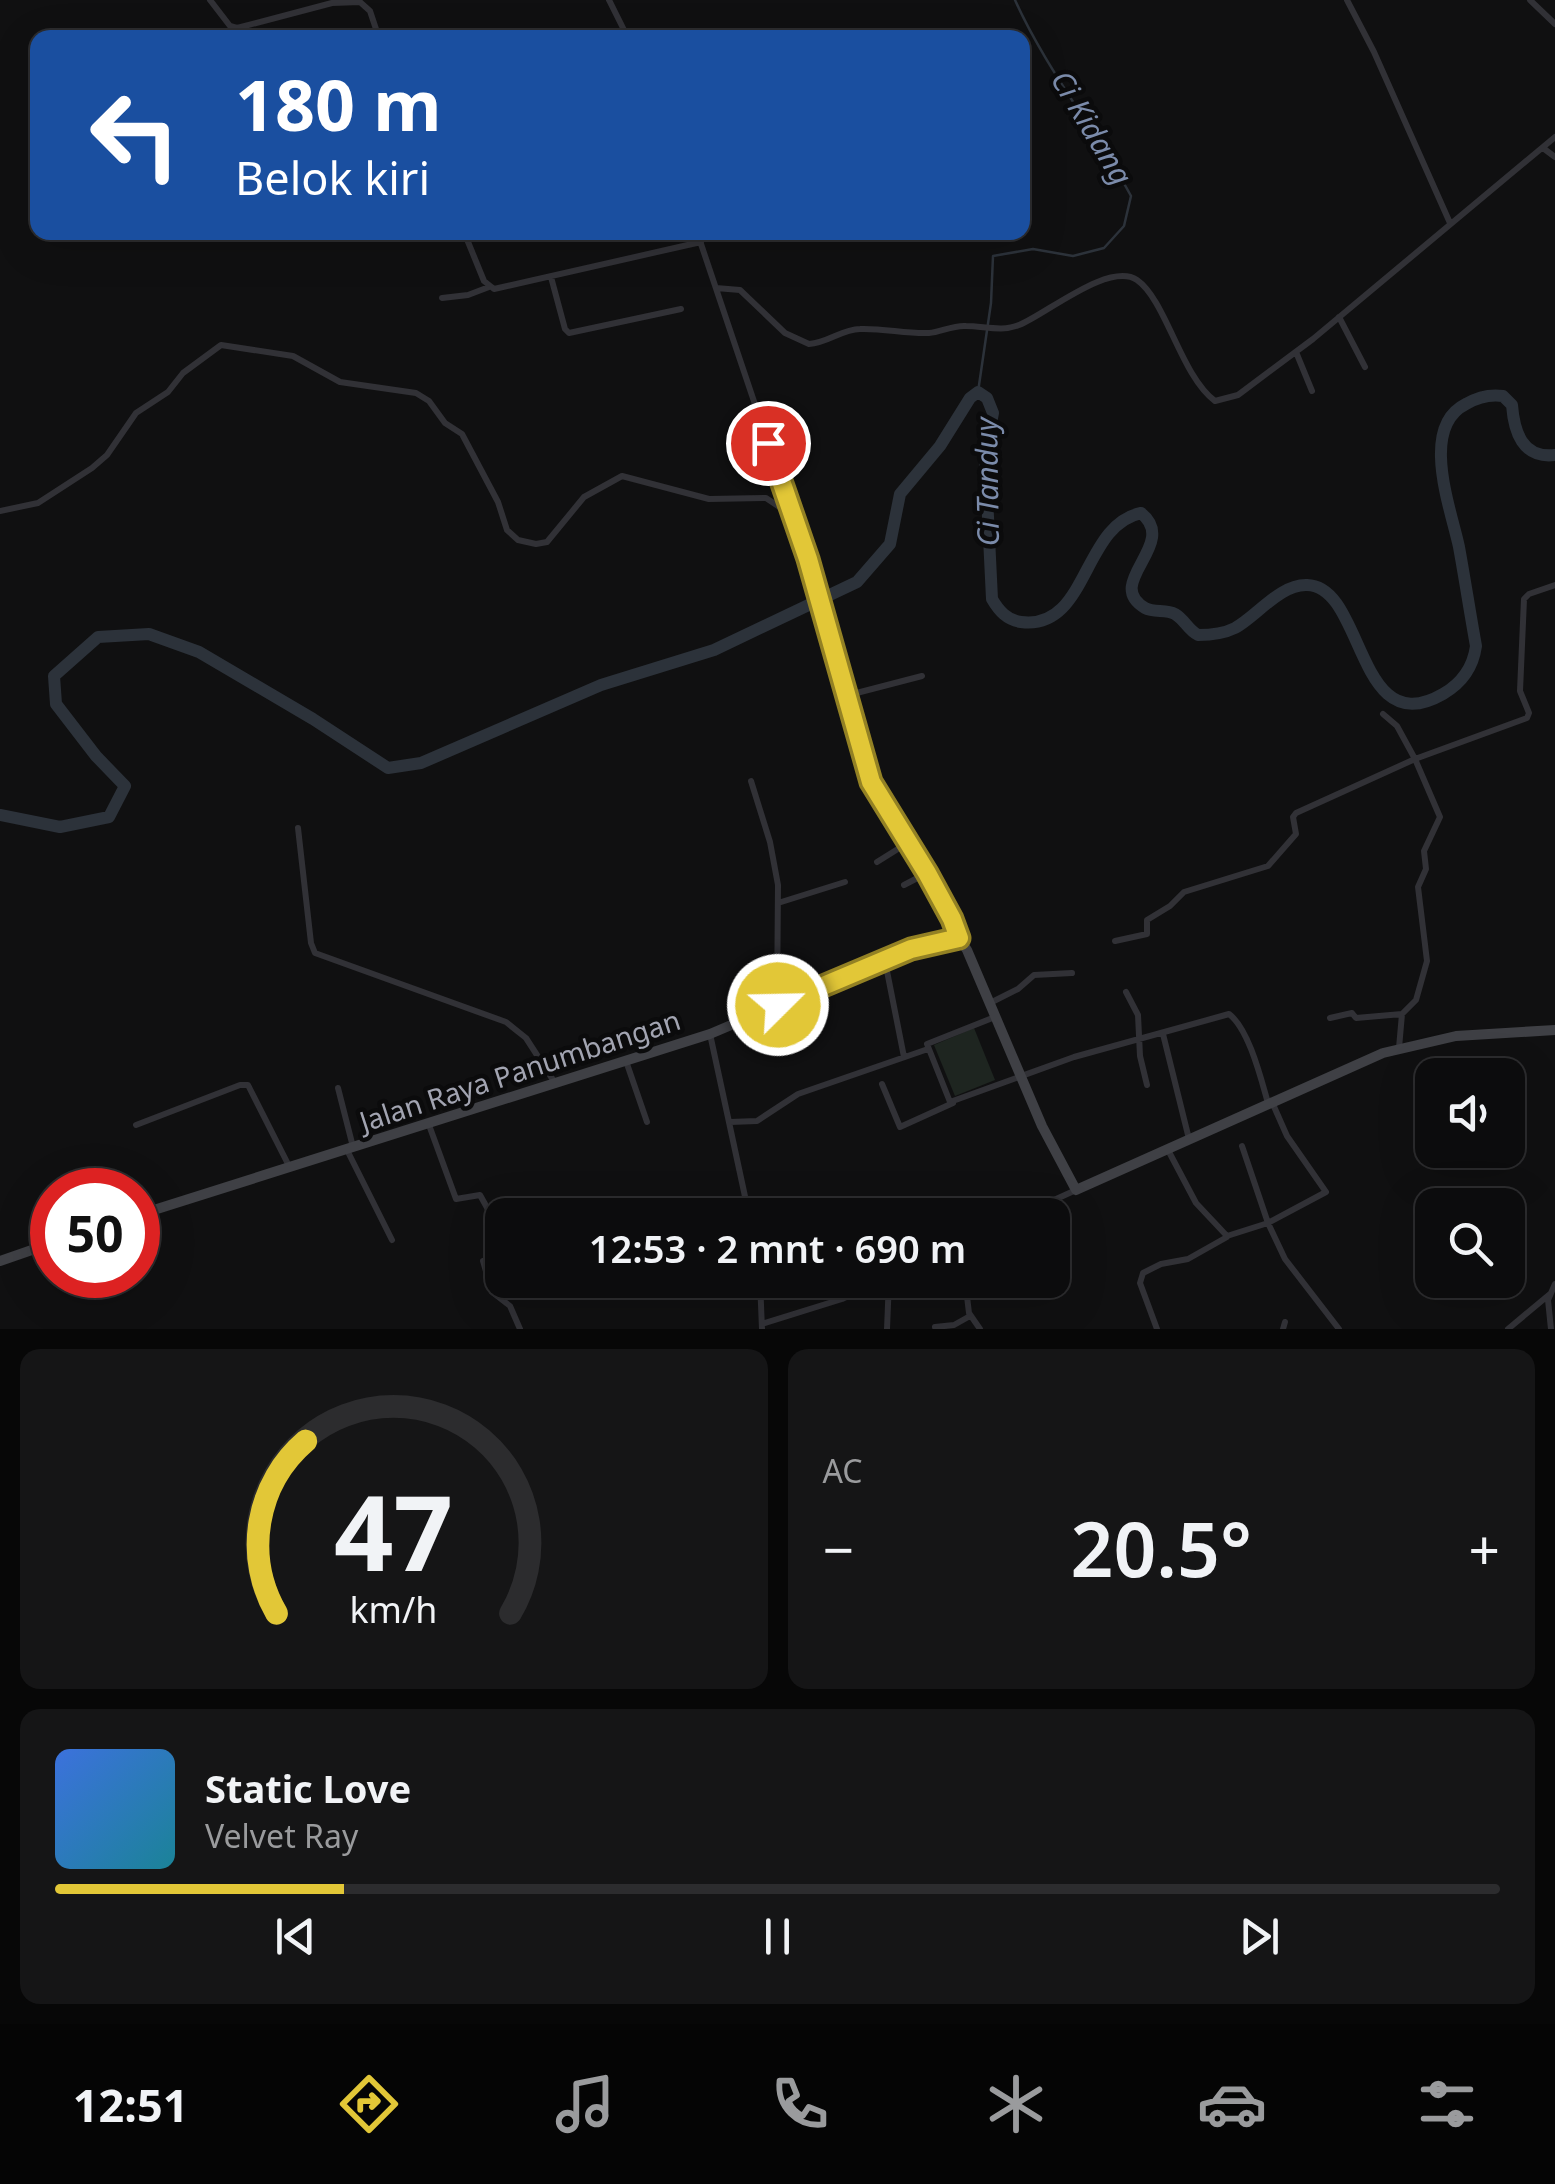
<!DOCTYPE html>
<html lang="id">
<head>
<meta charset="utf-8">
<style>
  :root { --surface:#0c0c0d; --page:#151516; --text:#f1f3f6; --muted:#9a9b9d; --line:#2c2c2e; --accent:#e2c737 }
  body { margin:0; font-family:"Noto Sans",sans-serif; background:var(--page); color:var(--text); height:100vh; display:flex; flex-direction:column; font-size:38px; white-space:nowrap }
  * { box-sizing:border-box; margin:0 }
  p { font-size:32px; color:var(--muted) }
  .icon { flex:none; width:55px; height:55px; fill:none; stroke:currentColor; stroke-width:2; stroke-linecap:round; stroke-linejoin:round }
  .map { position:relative; height:1329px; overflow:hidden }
  .side { display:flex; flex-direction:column; gap:20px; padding:20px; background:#070707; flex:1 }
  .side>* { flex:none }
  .guide { position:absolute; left:30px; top:30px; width:1000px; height:210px; border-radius:20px; box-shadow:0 10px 40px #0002,0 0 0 2px var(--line); background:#1a4fa0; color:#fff; overflow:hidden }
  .tools { position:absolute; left:1415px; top:1058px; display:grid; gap:20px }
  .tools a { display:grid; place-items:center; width:110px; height:110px; border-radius:20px; background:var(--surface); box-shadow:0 10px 40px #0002,0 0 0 2px var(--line); font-size:50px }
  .speed { position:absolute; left:30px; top:1168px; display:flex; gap:20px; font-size:50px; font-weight:700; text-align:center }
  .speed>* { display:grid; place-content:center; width:130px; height:130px; border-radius:50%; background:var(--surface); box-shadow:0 10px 40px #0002,0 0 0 2px var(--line); line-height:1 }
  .speed .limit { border:15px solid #d22; background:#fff; color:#111 }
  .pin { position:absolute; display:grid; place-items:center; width:85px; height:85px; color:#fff; margin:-42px; border:5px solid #fff; border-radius:50%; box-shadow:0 2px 10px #0007 }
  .me { position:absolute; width:110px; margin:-55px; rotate:67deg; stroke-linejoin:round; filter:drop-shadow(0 0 8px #0008) }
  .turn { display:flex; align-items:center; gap:35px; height:210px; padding:0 40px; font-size:45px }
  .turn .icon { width:130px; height:130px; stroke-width:2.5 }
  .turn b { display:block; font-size:70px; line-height:85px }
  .big { font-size:75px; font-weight:600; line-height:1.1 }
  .side .widget { flex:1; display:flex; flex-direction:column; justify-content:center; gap:15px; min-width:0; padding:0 35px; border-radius:20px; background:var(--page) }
  .side .dial { align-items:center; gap:0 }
  .dial svg { height:260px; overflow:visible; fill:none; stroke:var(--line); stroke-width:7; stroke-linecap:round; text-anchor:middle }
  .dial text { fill:var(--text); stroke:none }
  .song { display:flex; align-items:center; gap:30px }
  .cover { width:120px; height:120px; border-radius:15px; background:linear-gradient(135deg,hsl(220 70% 55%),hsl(190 70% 35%)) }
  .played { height:10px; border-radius:5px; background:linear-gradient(90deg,var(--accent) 20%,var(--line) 20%) }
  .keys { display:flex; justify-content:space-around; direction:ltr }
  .heat { display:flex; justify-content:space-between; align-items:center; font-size:55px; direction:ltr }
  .side .tiles { flex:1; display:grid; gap:20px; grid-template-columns:1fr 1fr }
  .widget:last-child { grid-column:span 2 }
  .trip { position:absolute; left:485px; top:1198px; width:585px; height:100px; border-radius:20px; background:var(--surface); box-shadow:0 10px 40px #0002,0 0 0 2px var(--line); font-weight:600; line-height:100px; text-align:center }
  .tabs { display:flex; height:160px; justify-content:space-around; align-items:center; background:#050505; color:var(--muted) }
  .tabs .icon { width:70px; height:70px }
  .tabs .active { color:var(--accent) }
  .tabs b { font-size:45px; color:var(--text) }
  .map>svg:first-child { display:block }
</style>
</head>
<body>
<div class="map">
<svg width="1555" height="1329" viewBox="0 0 1555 1329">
  <rect width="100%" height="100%" fill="#101011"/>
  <path fill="#1e2520" d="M974,1028L995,1080L955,1096L934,1045Z"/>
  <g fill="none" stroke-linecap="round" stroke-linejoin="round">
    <path stroke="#2c323a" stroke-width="2.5" d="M978,392L991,303L993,256L1033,249L1073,256L1104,248L1124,226L1131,196C1095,129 1046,69 1015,0"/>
    <path stroke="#2c323a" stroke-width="12" d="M0,815L60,827L109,817L125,786L96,756L56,704L54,676L98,637L149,634L199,652L313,719L388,768L421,763L601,685L714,650L857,582L890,544L900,494L940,446L970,398L978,392L987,398L993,413L985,455L992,599C999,611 1007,620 1021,622C1088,631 1082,525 1141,513C1180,544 1102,583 1145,608C1154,613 1166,609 1175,614C1185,620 1188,630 1198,635C1211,635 1223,634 1235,628C1257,616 1280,584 1307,585C1365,586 1356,744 1443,694C1462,683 1473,668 1476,646C1470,613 1465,580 1459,547C1451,509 1419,427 1466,404C1478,397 1489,394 1503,396L1512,405C1514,431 1522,459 1555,455"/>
    <path stroke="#313136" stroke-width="6" d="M210,0L230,26L237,28L332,3L360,2L370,11L379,38
      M609,0L628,38
      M1347,0L1374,52L1450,223
      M1530,0L1555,24
      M1543,148L1555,157
      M464,232L484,281L494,289L701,242
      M697,232L807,559L871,782L931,879L959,938
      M551,277L565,329L569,333L681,309
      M716,288L740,290L785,333L809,344C828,343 842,329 860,329C883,328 906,334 929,333C941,332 953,325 966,326C984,326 1002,332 1019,325C1045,315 1109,261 1137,280C1166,300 1181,376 1215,401L1238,395L1313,339L1555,137
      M442,298L468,295L489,287
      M1339,317L1365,367
      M1296,352L1312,391
      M0,511L38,503L92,468L107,455L136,413L168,392L183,373L221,345L293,356L340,382L416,393L429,401L445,423L462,434L498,502L507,530L518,540L536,544L547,542L584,497L622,476L709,499L766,498L793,516
      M845,696L922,676
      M751,781L770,842L778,885L777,1005
      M298,828L311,943L315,953L506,1022L526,1038L555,1083
      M877,862L909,842
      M904,885L927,873
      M778,903L845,882
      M1115,941L1147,934V920L1170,906L1184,892L1268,866L1296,834L1293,817L1296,813L1415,759L1397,726L1383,714
      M885,961L904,1057
      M1126,992L1138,1015L1140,1056L1147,1085
      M990,1003L1018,989L1034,975L1072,973
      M1402,1014L1416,1000L1427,961L1418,887L1426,869L1424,851L1440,817L1415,759L1527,718L1529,713L1520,691L1524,599L1529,594L1555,585
      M995,1017L927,1044L950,1102L1074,1057L1229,1014C1249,1029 1261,1079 1268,1103
      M1330,1018L1352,1013L1356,1018L1402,1014L1399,1048
      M710,1034L749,1215
      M1163,1034L1189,1139
      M626,1061L647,1122
      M882,1084L900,1127L953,1103
      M338,1088L353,1147
      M730,1122L757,1121L798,1094L928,1049
      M136,1125L240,1085H248L290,1168
      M429,1125L456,1199L480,1195L490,1213
      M1242,1146L1268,1223L1326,1192L1287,1136L1272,1102
      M347,1150L392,1240
      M1168,1150L1196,1203L1227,1236L1268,1223L1285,1259L1339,1329
      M1054,1200L1067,1255
      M1021,1215L1076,1190
      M483,1261L492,1292L510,1306L520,1329
      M760,1280L762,1329
      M965,1280L969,1313L980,1329
      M762,1324L842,1299L882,1280
      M935,1327L954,1325L970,1316
      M887,1329L889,1280
      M1157,1329L1140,1283L1143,1273L1161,1264L1188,1259L1227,1237
      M1283,1329L1285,1322
      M1508,1329L1550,1294
      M1551,1329L1548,1300L1555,1284"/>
    <path stroke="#3f4045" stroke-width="10" d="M138,1215L710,1034L911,949L959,938L967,950L1042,1126L1076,1190L1383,1053L1456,1036L1555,1030
      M0,1261L52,1243"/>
  </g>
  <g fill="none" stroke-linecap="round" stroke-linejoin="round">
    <defs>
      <path id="route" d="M768,443L808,559L871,782L927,873L952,919L959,938L911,949L778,1005"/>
    </defs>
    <use href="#route" stroke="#938124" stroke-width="25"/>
    <use href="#route" stroke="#e2c737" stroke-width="18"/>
  </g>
  <g text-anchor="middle" stroke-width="9" stroke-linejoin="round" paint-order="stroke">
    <g font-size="28" fill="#a2a4b1" stroke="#0b0b0c">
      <text transform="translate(520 1071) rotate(-18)" y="10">Jalan Raya Panumbangan</text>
    </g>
    <g font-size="30" font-style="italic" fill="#7b8baa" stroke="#0b0b0c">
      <text transform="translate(1091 128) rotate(59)" y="10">Ci Kidang</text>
      <text transform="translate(988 482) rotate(-91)" y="10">Ci Tanduy</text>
    </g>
  </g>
</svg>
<div class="tools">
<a><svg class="icon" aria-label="sound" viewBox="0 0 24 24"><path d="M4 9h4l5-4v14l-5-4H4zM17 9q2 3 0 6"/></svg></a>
<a><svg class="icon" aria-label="search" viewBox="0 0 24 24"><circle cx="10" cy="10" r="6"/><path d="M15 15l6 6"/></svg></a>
</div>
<div class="speed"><div class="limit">50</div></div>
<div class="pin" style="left:768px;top:443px;background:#d93025"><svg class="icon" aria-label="arrive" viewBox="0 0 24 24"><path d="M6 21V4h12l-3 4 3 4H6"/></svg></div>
<svg class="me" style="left:778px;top:1005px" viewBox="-20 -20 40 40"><circle r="17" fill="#e2c737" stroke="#fff" stroke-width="3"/><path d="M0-11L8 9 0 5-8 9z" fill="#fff"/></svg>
<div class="trip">12:53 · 2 mnt · 690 m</div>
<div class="guide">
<div class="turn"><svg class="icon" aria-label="left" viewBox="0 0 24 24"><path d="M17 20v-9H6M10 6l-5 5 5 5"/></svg><div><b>180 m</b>Belok kiri</div></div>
</div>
</div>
<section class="side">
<div class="tiles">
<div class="widget dial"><svg viewBox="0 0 100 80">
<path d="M14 69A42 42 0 1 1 86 69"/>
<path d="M14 69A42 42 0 0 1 23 16" stroke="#e2c737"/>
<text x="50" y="56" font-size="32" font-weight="700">47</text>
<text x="50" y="72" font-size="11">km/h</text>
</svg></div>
<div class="widget"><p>AC</p>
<div class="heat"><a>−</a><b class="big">20.5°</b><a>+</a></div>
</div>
<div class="widget">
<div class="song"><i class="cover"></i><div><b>Static Love</b><p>Velvet Ray</p></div></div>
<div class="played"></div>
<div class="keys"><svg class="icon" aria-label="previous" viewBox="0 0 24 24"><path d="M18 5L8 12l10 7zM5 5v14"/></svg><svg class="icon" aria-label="pause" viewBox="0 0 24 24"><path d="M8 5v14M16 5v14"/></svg><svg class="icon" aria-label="next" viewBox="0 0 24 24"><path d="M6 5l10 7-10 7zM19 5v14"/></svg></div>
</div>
</div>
</section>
<nav class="tabs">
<b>12:51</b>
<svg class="icon active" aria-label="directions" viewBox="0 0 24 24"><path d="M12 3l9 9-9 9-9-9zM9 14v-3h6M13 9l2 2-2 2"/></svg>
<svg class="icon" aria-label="music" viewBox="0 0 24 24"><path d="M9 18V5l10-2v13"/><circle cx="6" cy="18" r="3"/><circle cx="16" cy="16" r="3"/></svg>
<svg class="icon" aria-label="phone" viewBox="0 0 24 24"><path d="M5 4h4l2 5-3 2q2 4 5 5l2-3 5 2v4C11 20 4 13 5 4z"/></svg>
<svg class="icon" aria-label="climate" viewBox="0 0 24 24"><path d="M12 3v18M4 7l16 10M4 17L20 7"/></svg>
<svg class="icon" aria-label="car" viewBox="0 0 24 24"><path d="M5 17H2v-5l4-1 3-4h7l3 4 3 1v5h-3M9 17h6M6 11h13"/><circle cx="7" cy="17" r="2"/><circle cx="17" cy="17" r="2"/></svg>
<svg class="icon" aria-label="filters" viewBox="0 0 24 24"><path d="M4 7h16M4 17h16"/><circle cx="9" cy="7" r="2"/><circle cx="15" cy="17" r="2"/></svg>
</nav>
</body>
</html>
